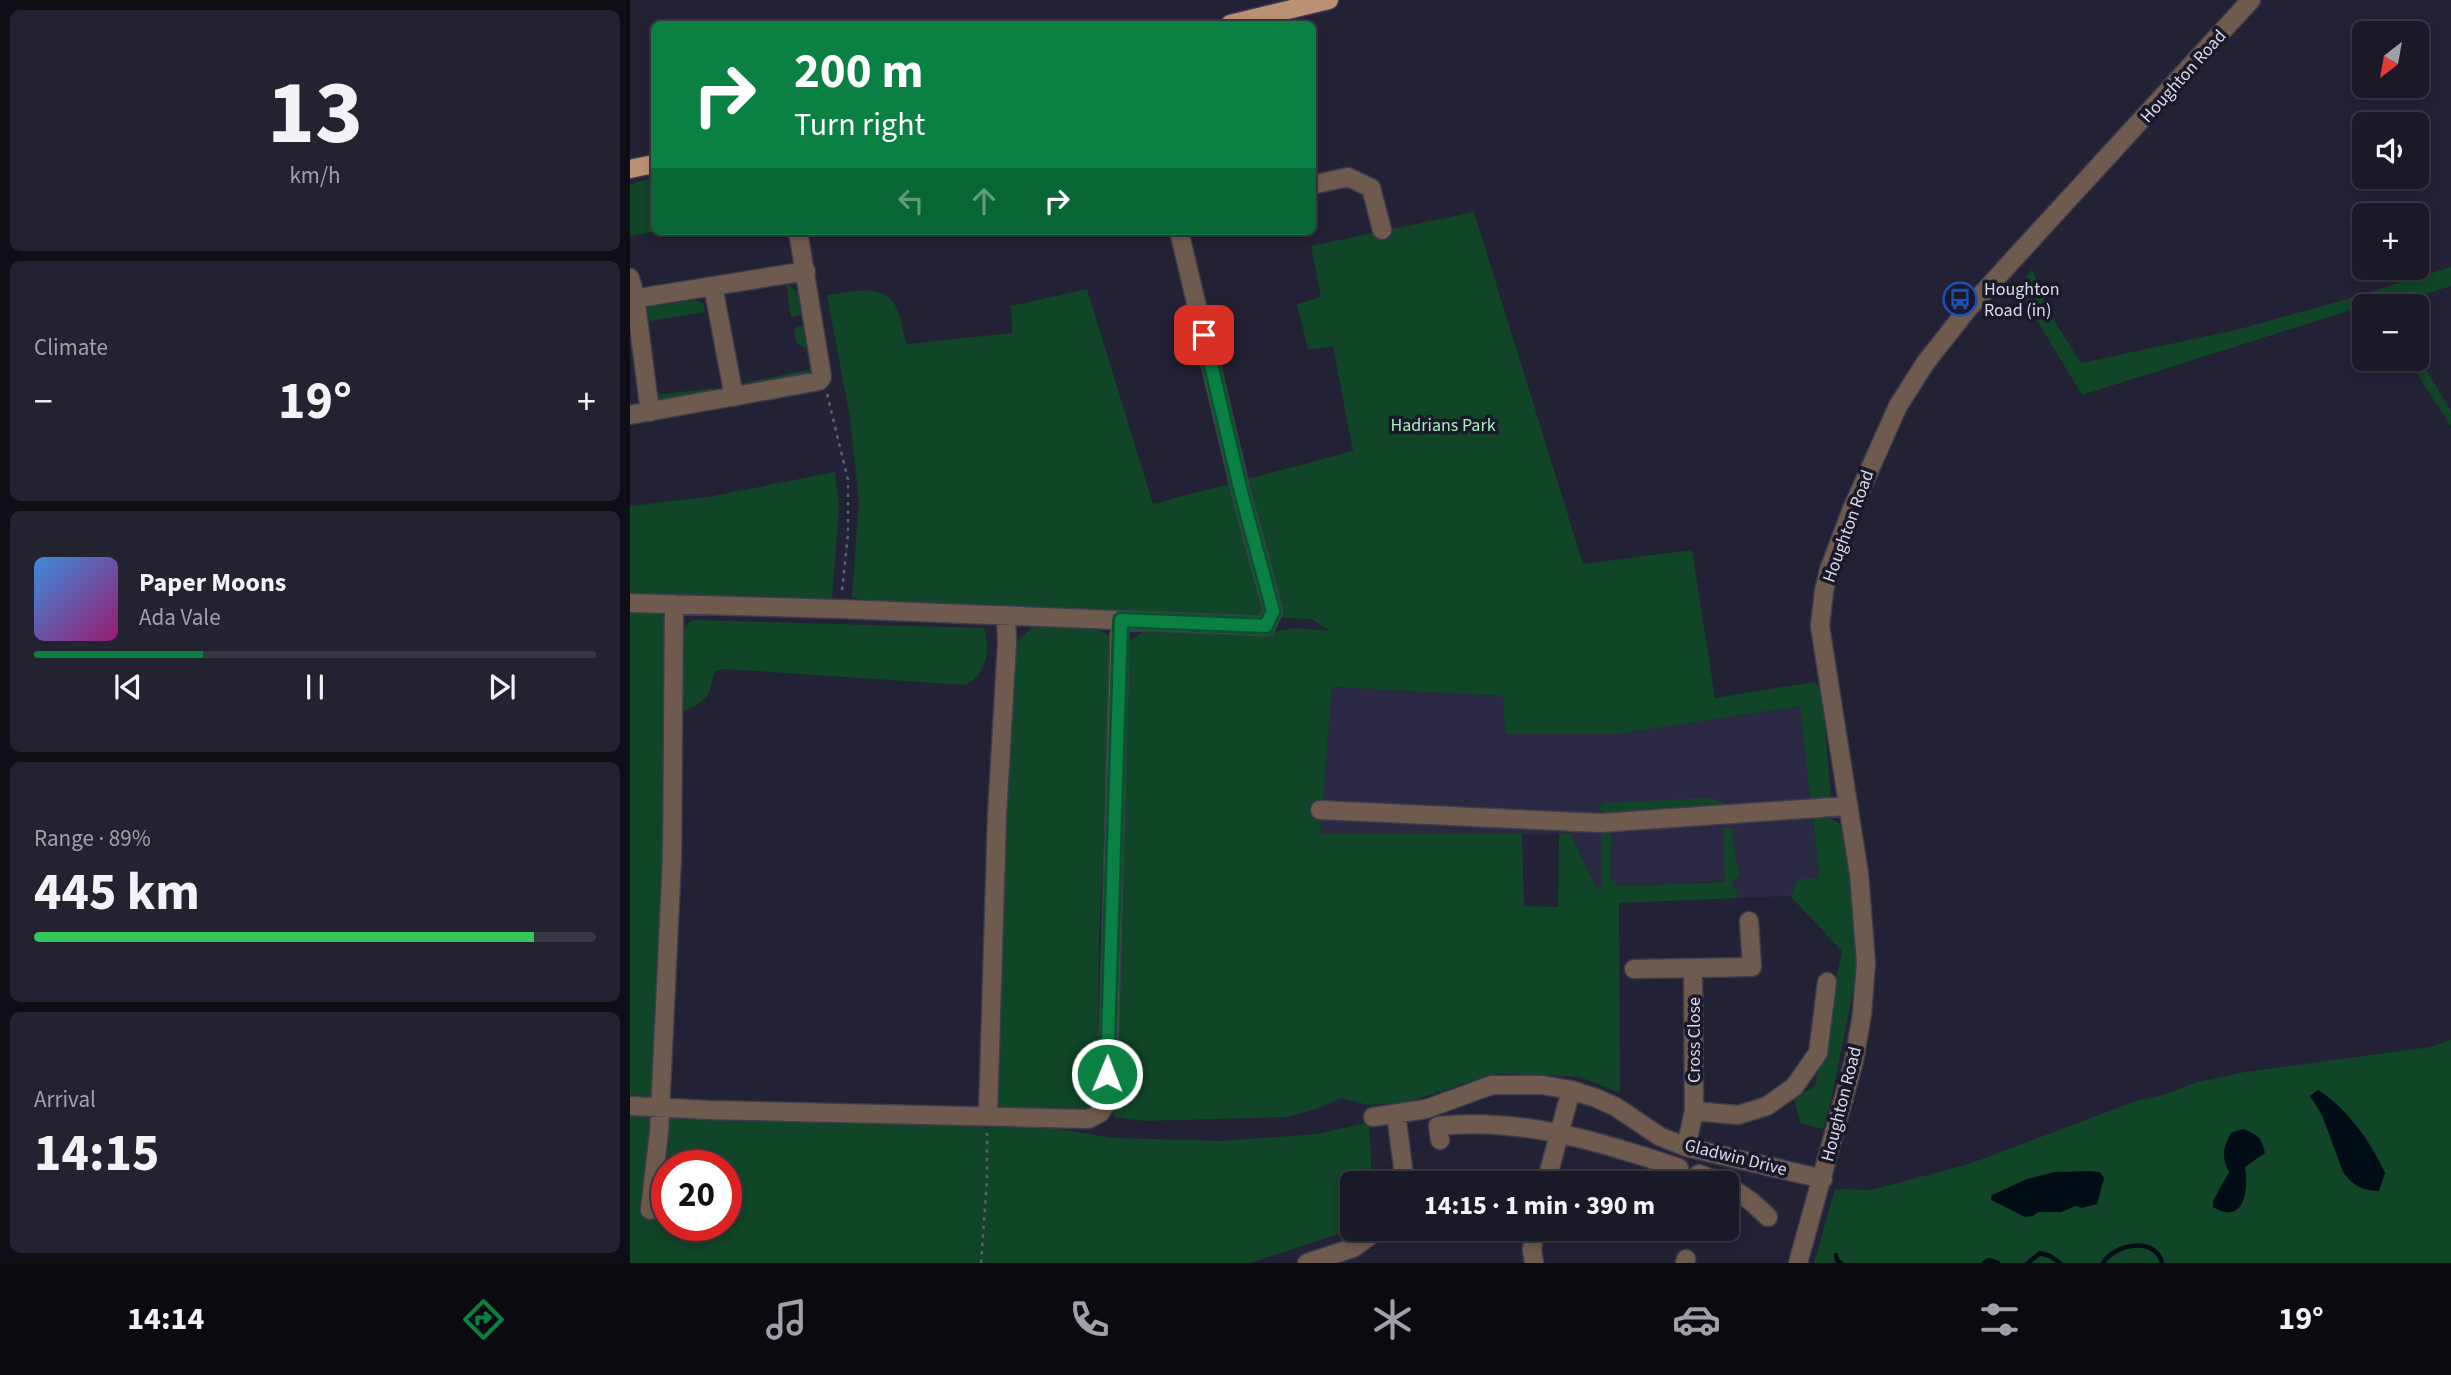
<!DOCTYPE html>
<html lang="en">
<head>
<meta charset="utf-8">
<style>
  :root { --surface:#1a1928; --page:#232230; --text:#f1f3f6; --muted:#9fa0a8; --line:#383845; --accent:#0b8043 }
  body { margin:0; font-family:"Source Sans 3",sans-serif; background:var(--page); color:var(--text); height:100vh; display:flex; flex-direction:column; font-size:26px; white-space:nowrap }
  * { box-sizing:border-box; margin:0 }
  p { font-size:23px; color:var(--muted) }
  .icon { flex:none; width:38px; height:38px; fill:none; stroke:currentColor; stroke-width:2; stroke-linecap:round; stroke-linejoin:round }
  .map { position:relative; flex:1; overflow:hidden }
  .panel { display:flex; flex-direction:column; gap:10px; padding:10px; background:#0e0e16; width:630px }
  .panel>* { flex:none }
  .top-card { position:absolute; left:21px; top:21px; width:665px; height:214px; border-radius:10px; box-shadow:0 4px 10px #0003,0 0 0 2px var(--line); background:#0b8043; color:#fff; overflow:hidden }
  .needle { width:46px; rotate:211deg }
  .fabs { position:absolute; left:1722px; top:21px; display:grid; gap:14px }
  .fabs a { display:grid; place-items:center; width:77px; height:77px; border-radius:10px; background:var(--surface); box-shadow:0 4px 10px #0003,0 0 0 2px var(--line); font-size:35px }
  .speed { position:absolute; left:21px; top:1150px; display:flex; gap:14px; font-size:35px; font-weight:700; text-align:center }
  .speed>* { display:grid; place-content:center; width:91px; height:91px; border-radius:50%; background:var(--surface); box-shadow:0 4px 10px #0003,0 0 0 2px var(--line); line-height:1 }
  .speed .limit { border:10px solid #d22; background:#fff; color:#111 }
  .pin { position:absolute; display:grid; place-items:center; width:60px; height:60px; color:#fff; margin:-30px; border-radius:14px; box-shadow:0 4px 10px #0006 }
  .me { position:absolute; width:77px; margin:-38px; rotate:1deg; stroke-linejoin:round; filter:drop-shadow(0 0 5px #0008) }
  .turn { display:flex; align-items:center; gap:24px; height:147px; padding:0 28px; font-size:32px }
  .turn .icon { width:91px; height:91px; stroke-width:2.5 }
  .turn b { display:block; font-size:49px; line-height:60px }
  .lanes { display:flex; align-items:center; height:66px; padding:0 28px; background:#0003; justify-content:center; gap:35px; direction:ltr }
  .lanes .off { opacity:.35 }
  .big { font-size:52px; font-weight:700; line-height:1.1 }
  .panel .tile { flex:1; display:flex; flex-direction:column; justify-content:center; gap:10px; min-width:0; padding:0 24px; border-radius:10px; background:var(--page) }
  .panel .dial { align-items:center; gap:0 }
  .dial b { font-size:91px; line-height:1 }
  .song { display:flex; align-items:center; gap:21px }
  .cover { width:84px; height:84px; border-radius:10px; background:linear-gradient(135deg,hsl(210 70% 55%),hsl(320 70% 35%)) }
  .played { height:7px; border-radius:4px; background:linear-gradient(90deg,var(--accent) 30%,var(--line) 30%) }
  .keys { display:flex; justify-content:space-around; direction:ltr }
  .heat { display:flex; justify-content:space-between; align-items:center; font-size:38px; direction:ltr }
  .charge { height:10px; border-radius:5px; background:linear-gradient(90deg,#34c759 89%,var(--line) 0) }
  .trip { position:absolute; left:710px; top:1171px; width:399px; height:70px; border-radius:10px; background:var(--surface); box-shadow:0 4px 10px #0003,0 0 0 2px var(--line); font-weight:700; line-height:70px; text-align:center }
  .tab-bar { display:flex; height:112px; justify-content:space-around; align-items:center; background:#0a0a10; color:var(--muted) }
  .tab-bar .icon { width:49px; height:49px }
  .tab-bar .on { color:var(--accent) }
  .tab-bar b { font-size:32px; color:var(--text) }
  main { display:flex; flex:1; min-height:0 }
  .map>svg:first-child { display:block }
</style>
</head>
<body>
<main>
<section class="panel">
<div class="tile dial"><b>13</b><p>km/h</p></div>
<div class="tile"><p>Climate</p>
<div class="heat"><a>−</a><b class="big">19°</b><a>+</a></div>
</div>
<div class="tile">
<div class="song"><i class="cover"></i><div><b>Paper Moons</b><p>Ada Vale</p></div></div>
<div class="played"></div>
<div class="keys"><svg class="icon" aria-label="previous" viewBox="0 0 24 24"><path d="M18 5L8 12l10 7zM5 5v14"/></svg><svg class="icon" aria-label="pause" viewBox="0 0 24 24"><path d="M8 5v14M16 5v14"/></svg><svg class="icon" aria-label="next" viewBox="0 0 24 24"><path d="M6 5l10 7-10 7zM19 5v14"/></svg></div>
</div>
<div class="tile"><p>Range · 89%</p><b class="big">445 km</b><div class="charge"></div></div>
<div class="tile"><p>Arrival</p><b class="big">14:15</b></div>
</section>
<div class="map">
<svg width="1821" height="1263" viewBox="0 0 1821 1263">
  <rect width="100%" height="100%" fill="#232135"/>
  <path fill="#2b2843" d="M702,687L873,696L875,733L988,734L1170,706L1189,878L1169,879L1160,896L1109,898L1103,881L966,887L941,834H690Z"/>
  <path fill="#104527" fill-rule="evenodd" d="M24,178V231H27L0,236V184Z
    M844,212L953,564L1062,550L1085,698L1184,682L1192,690L1201,799L1181,806L1170,706L988,734H875L873,696L702,687L690,834H892L894,906L928,907L929,834H941L966,887H971V832L978,830L981,835L980,876L988,886L1095,882L1093,827L1102,829L1106,864L1109,867V876L1103,882L1109,898L989,903L990,1093L950,1077L867,1073L775,1103L738,1105L711,1098L689,1108L657,1117L514,1121L485,1117L482,1109L496,657L499,642L515,630L636,633L666,628L701,631L681,619L237,601L222,597L229,501L220,418L197,295C216,293 248,283 262,301C271,311 272,332 277,344L382,333L381,306L457,289L523,504L723,451L703,346L678,350L667,304L691,297L681,246Z
    M1821,267V286L1758,306H1734L1452,395L1388,289L1402,269L1420,314L1451,363L1606,330L1721,298Z
    M156,283L171,294L175,314L161,317Z
    M65,300L73,303L75,312L8,323L10,312L17,307Z
    M177,325L182,353L166,342L164,328Z
    M1787,354L1821,411V426L1777,359H1787Z
    M181,369L176,374L117,387L109,384Z
    M85,388L84,391L40,400L27,399L24,395Z
    M205,472L209,507L202,599L0,593V506L78,497Z
    M0,611L34,614L36,627V772L25,1094L12,1101L0,1100Z
    M62,620L354,628C361,649 356,676 335,685L95,669L85,671L78,696L65,706L50,713L52,629Z
    M403,626C427,627 466,621 484,640L469,938L467,1103L461,1110H373L367,1101L374,808L384,645Z
    M1079,798L1092,802L1099,809L973,813L969,810L971,805L975,803Z
    M1199,816L1212,826L1230,908L1226,976L1201,1101L1193,1129L1170,1123L1164,1098L1185,1086L1212,951L1160,896L1169,879L1189,878L1183,818Z
    M1821,1040V1263H1184L1205,1189L1241,1190L1339,1164L1506,1101L1530,1096L1568,1082L1615,1072L1800,1047Z
    M0,1110L17,1115L44,1118L350,1122L356,1129L367,1124L412,1126L484,1138L591,1141L688,1134L739,1122L742,1183H723V1224L718,1231L620,1263H0ZM37,1166H96V1225H37Z"/>
  <path fill="#000d16" d="M1688,1090C1717,1108 1741,1142 1755,1173L1749,1191C1733,1191 1722,1185 1713,1172L1692,1115L1680,1096Z
    M1613,1129C1627,1134 1632,1138 1635,1153L1615,1167C1619,1191 1614,1226 1583,1207V1201L1599,1172C1591,1156 1593,1148 1601,1133Z
    M1459,1171L1470,1172L1474,1178L1467,1204L1452,1208L1446,1206L1431,1212H1408L1403,1216L1395,1217L1361,1200L1362,1195L1397,1179L1425,1172Z"/>
  <g fill="none" stroke-linecap="round" stroke-linejoin="round">
    <path stroke="#000d16" stroke-width="4.5" d="M1206,1255L1207,1260L1211,1263
      M1354,1263L1359,1260L1368,1263
      M1398,1263L1410,1253L1420,1256L1430,1263
      M1473,1263C1484,1244 1526,1236 1532,1263"/>
    <defs>
      <path id="minor" d="M682,185L718,177L741,188L752,230
        M0,278L5,296L15,297L176,271
        M83,286L104,397
        M5,296L20,412
        M0,415L189,381L192,377L168,231
        M0,603L210,609L636,626L643,611L611,492L549,231
        M690,810L970,823L1217,806
        M1004,969L1122,967L1119,921
        M0,1106L79,1110L458,1119L470,1113L477,1102L490,620
        M1064,1111L1108,1115L1137,1106L1164,1087L1188,1053L1197,982
        M766,1114L775,1183
        M358,1116L367,816L377,643L376,615
        M743,1117L796,1109L862,1085H912L941,1090L966,1098L986,1107L1029,1136L1056,1147L1193,1179
        M810,1140L808,1126C890,1117 972,1142 1049,1168
        M1056,1147L1064,1111L1063,970
        M1069,1174L1092,1183
        M916,1183L941,1090
        M1097,1185L1122,1202L1138,1217
        M20,1210L29,1132L42,858L44,604
        M677,1263L723,1248L751,1228
        M904,1263L902,1250L905,1228
        M1055,1263L1056,1259
        M1168,1263L1224,1061L1232,1014L1236,963L1229,874L1190,626L1194,591L1199,570L1222,509L1268,406L1296,362L1337,310L1621,0"/>
      <path id="major" d="M600,24L699,0
        M0,169L24,164"/>
    </defs>
    <use href="#minor" stroke="#3d3b4e" stroke-width="21"/>
    <use href="#major" stroke="#3d3b4e" stroke-width="21"/>
    <path stroke="#616072" stroke-width="2.5" stroke-dasharray="3.5 5" stroke-linecap="butt" d="M197,394L218,480V534L212,591
      M351,1263L357,1180V1133"/>
    <use href="#minor" stroke="#6f5b4d" stroke-width="18"/>
    <use href="#major" stroke="#bb9174" stroke-width="18"/>
  </g>
  <g fill="none" stroke-linecap="round" stroke-linejoin="round">
    <defs>
      <path id="route" d="M477,1074L491,620L636,626L643,611L611,492L574,335"/>
    </defs>
    <use href="#route" stroke="#07532c" stroke-width="18"/>
    <use href="#route" stroke="#0b8043" stroke-width="12"/>
  </g>
  <defs>
    <symbol id="bus-ring" viewBox="-11 -11 22 22"><circle r="9.5" fill="#1a182b" stroke="#1a4fb4" stroke-width="1.5"/><path d="M-5-6H5V4H4V6H2V4H-2V6H-4V4H-5ZM-3.5-4V0h7V-4ZM-3.5 1.2v1.5H-2V1.2ZM2 1.2v1.5H3.5V1.2Z" fill="#1a4fb4"/></symbol>
  </defs>
  <g fill-rule="evenodd">
    <use href="#bus-ring" x="1311" y="280" width="38" height="38"/>
  </g>
  <g text-anchor="middle" stroke-width="7" stroke-linejoin="round" paint-order="stroke">
    <g font-size="18" fill="#dadae7" stroke="#1a182b">
      <text transform="translate(1553 76) rotate(-48)" y="6">Houghton Road</text>
      <text transform="translate(1218 526) rotate(-70)" y="6">Houghton Road</text>
      <text transform="translate(1064 1040) rotate(-90)" y="6">Cross Close</text>
      <text transform="translate(1211 1104) rotate(-76)" y="6">Houghton Road</text>
      <text transform="translate(1106 1157) rotate(14)" y="6">Gladwin Drive</text>
    </g>
    <g font-size="18" fill="#dadae7" stroke="#1a182b" text-anchor="start">
      <text x="1354" y="295">Houghton<tspan x="1354" dy="21">Road (in)</tspan></text>
    </g>
    <g font-size="18" fill="#a3f1bb" stroke="#1a182b">
      <text x="813" y="431">Hadrians Park</text>
    </g>
  </g>
</svg>
<div class="fabs">
<a><svg class="needle" viewBox="-14 -14 28 28"><path d="M0-13l5 13h-10z" fill="#e53935"/><path d="M0 13l5-13h-10z" fill="#9fa0a8"/></svg></a>
<a><svg class="icon" aria-label="sound" viewBox="0 0 24 24"><path d="M4 9h4l5-4v14l-5-4H4zM17 9q2 3 0 6"/></svg></a>
<a>+</a>
<a>−</a>
</div>
<div class="speed"><div class="limit">20</div></div>
<div class="pin" style="left:574px;top:335px;background:#d93025"><svg class="icon" aria-label="arrive" viewBox="0 0 24 24"><path d="M6 21V4h12l-3 4 3 4H6"/></svg></div>
<svg class="me" style="left:477px;top:1074px" viewBox="-20 -20 40 40"><circle r="17" fill="#0b8043" stroke="#fff" stroke-width="3"/><path d="M0-11L8 9 0 5-8 9z" fill="#fff"/></svg>
<div class="trip">14:15 · 1 min · 390 m</div>
<div class="top-card">
<div class="turn"><svg class="icon" aria-label="right" viewBox="0 0 24 24"><path d="M7 20v-9h11M14 6l5 5-5 5"/></svg><div><b>200 m</b>Turn right</div></div>
<div class="lanes"><svg class="icon off" aria-label="left" viewBox="0 0 24 24"><path d="M17 20v-9H6M10 6l-5 5 5 5"/></svg><svg class="icon off" aria-label="ahead" viewBox="0 0 24 24"><path d="M12 20V5M6 11l6-6 6 6"/></svg><svg class="icon" aria-label="right" viewBox="0 0 24 24"><path d="M7 20v-9h11M14 6l5 5-5 5"/></svg></div>
</div>
</div>
</main>
<nav class="tab-bar">
<b>14:14</b>
<svg class="icon on" aria-label="directions" viewBox="0 0 24 24"><path d="M12 3l9 9-9 9-9-9zM9 14v-3h6M13 9l2 2-2 2"/></svg>
<svg class="icon" aria-label="music" viewBox="0 0 24 24"><path d="M9 18V5l10-2v13"/><circle cx="6" cy="18" r="3"/><circle cx="16" cy="16" r="3"/></svg>
<svg class="icon" aria-label="phone" viewBox="0 0 24 24"><path d="M5 4h4l2 5-3 2q2 4 5 5l2-3 5 2v4C11 20 4 13 5 4z"/></svg>
<svg class="icon" aria-label="climate" viewBox="0 0 24 24"><path d="M12 3v18M4 7l16 10M4 17L20 7"/></svg>
<svg class="icon" aria-label="car" viewBox="0 0 24 24"><path d="M5 17H2v-5l4-1 3-4h7l3 4 3 1v5h-3M9 17h6M6 11h13"/><circle cx="7" cy="17" r="2"/><circle cx="17" cy="17" r="2"/></svg>
<svg class="icon" aria-label="filters" viewBox="0 0 24 24"><path d="M4 7h16M4 17h16"/><circle cx="9" cy="7" r="2"/><circle cx="15" cy="17" r="2"/></svg>
<b>19°</b>
</nav>
</body>
</html>
